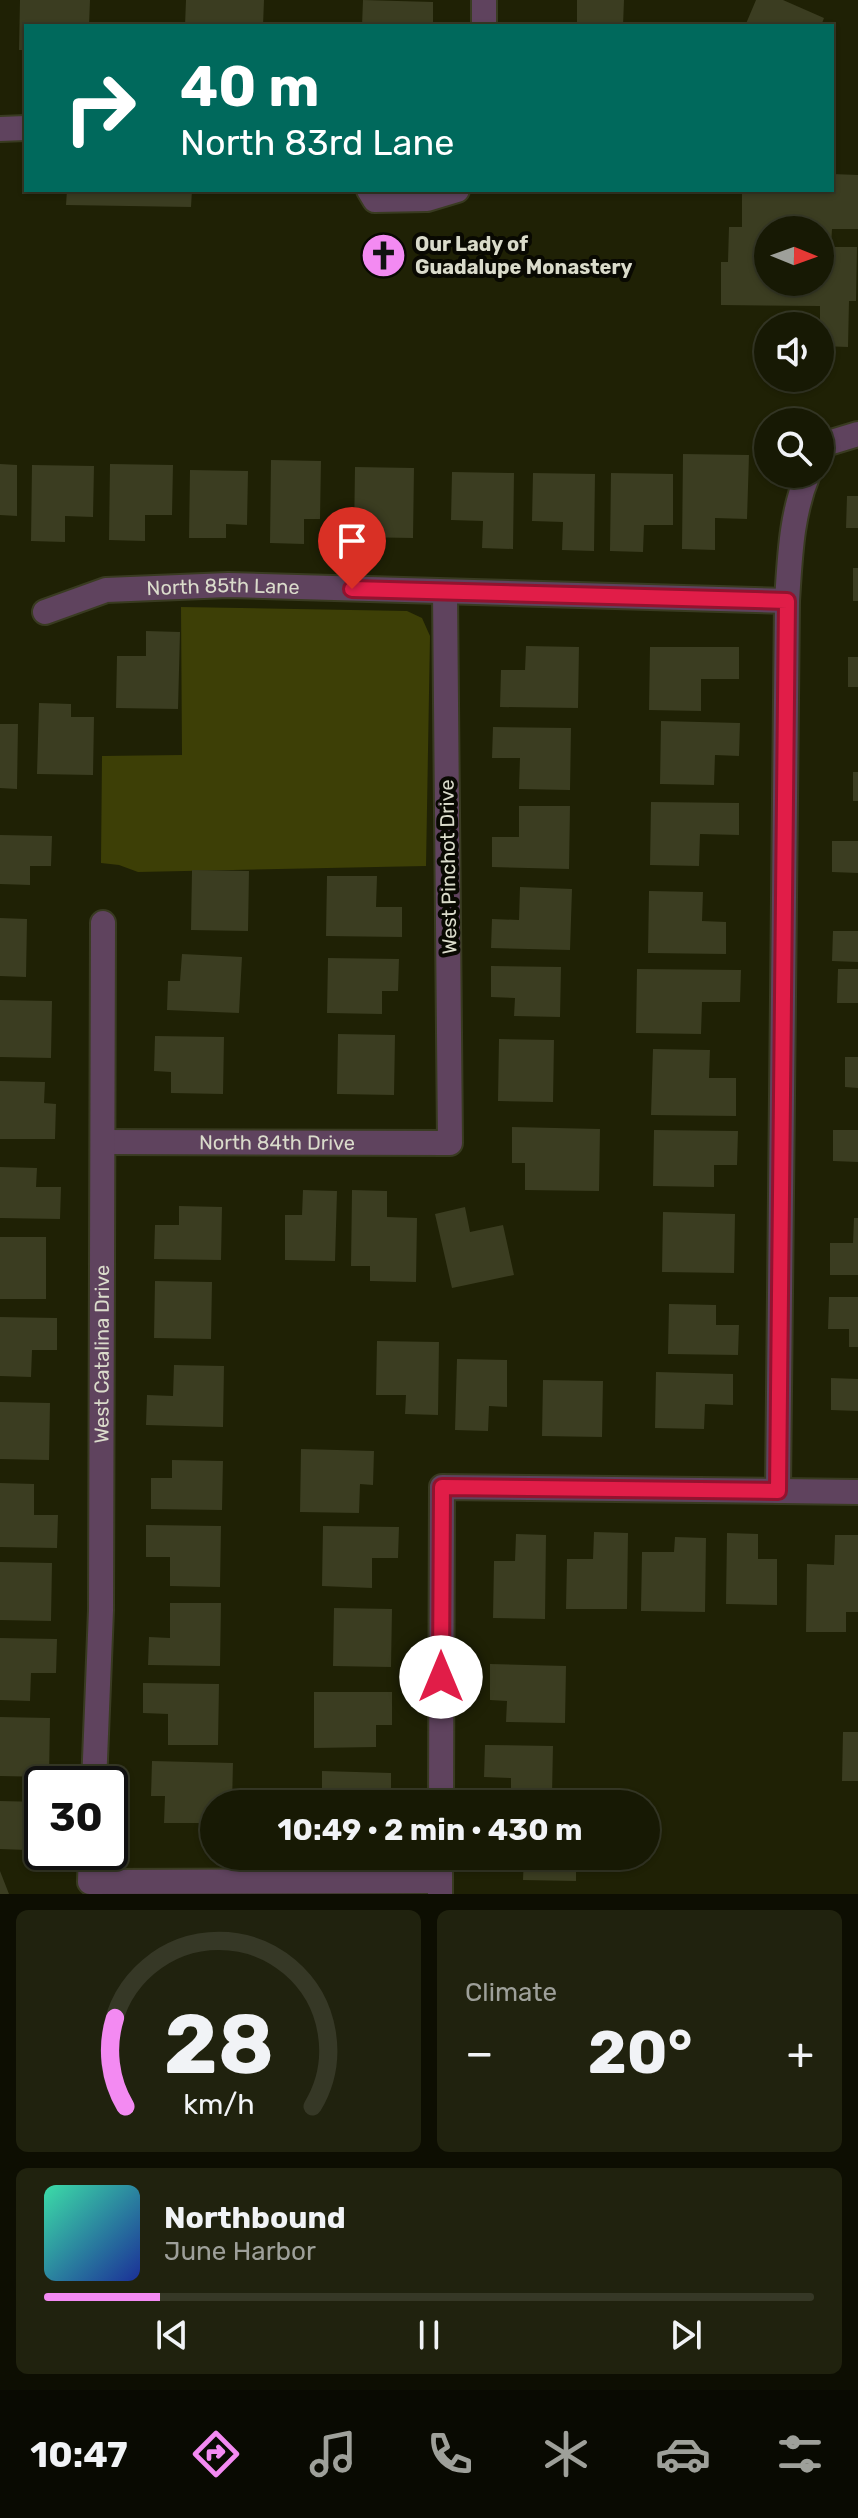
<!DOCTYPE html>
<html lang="en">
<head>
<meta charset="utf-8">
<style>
  :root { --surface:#171904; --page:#20220e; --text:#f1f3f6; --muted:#9ea09a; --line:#363826; --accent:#f38af2 }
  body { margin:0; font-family:Rubik,sans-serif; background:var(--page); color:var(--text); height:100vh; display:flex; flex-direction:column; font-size:30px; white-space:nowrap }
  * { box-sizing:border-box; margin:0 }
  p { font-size:26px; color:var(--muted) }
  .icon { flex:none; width:44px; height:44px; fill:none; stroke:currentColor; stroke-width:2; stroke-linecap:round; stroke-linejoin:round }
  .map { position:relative; height:1894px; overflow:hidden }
  .panel { display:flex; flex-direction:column; gap:16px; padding:16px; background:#0d0e02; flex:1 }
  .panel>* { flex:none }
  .hud { position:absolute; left:24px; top:24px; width:810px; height:168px; border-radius:0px; box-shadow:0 2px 6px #0004,0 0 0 2px var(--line); background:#00695c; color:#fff; overflow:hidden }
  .needle { width:52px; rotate:91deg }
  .controls { position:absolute; left:754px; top:216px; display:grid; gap:16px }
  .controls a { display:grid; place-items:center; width:80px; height:80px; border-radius:50%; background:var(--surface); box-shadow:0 2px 6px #0004,0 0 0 2px var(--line); font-size:40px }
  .speed { position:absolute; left:24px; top:1766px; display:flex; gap:16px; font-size:40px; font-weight:700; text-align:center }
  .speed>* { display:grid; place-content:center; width:104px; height:104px; border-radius:50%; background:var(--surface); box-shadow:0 2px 6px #0004,0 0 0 2px var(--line); line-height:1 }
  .speed .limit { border:4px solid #111; border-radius:12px; background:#fff; color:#111 }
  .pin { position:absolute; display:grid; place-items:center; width:68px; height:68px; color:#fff; margin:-82px -34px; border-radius:50% 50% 50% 0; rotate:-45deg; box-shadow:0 0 8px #0007 }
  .pin .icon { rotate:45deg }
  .me { position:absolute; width:88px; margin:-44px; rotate:0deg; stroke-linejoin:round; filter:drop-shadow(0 0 6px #0008) }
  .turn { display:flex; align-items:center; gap:28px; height:168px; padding:0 24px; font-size:36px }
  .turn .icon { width:104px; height:104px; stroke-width:2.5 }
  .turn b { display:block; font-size:56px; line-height:68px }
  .big { font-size:60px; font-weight:700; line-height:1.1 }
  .panel .card { flex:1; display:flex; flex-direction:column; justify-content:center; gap:12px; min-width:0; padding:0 28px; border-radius:12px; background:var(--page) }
  .panel .dial { align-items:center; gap:0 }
  .dial svg { height:208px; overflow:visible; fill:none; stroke:var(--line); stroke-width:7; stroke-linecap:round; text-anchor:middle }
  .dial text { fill:var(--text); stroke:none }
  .song { display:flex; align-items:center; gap:24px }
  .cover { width:96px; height:96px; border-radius:12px; background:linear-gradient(135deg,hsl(160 70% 55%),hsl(230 70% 35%)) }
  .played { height:8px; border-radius:4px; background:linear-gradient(90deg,var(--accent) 15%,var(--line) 15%) }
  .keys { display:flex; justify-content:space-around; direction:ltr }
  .heat { display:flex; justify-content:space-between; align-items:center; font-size:44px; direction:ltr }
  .panel .tiles { flex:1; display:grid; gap:16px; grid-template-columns:1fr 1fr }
  .card:last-child { grid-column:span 2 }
  .trip { position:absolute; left:200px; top:1790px; width:460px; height:80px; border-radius:40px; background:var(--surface); box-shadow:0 2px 6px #0004,0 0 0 2px var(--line); font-weight:700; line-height:80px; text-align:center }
  .tabs { display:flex; height:128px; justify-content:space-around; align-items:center; background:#090a02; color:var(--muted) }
  .tabs .icon { width:56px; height:56px }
  .tabs .on { color:var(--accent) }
  .tabs b { font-size:36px; color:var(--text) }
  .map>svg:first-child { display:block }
</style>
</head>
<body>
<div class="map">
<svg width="858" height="1894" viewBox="0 0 858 1894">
  <rect width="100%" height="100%" fill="#1f2105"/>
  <path fill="#3d3f06" d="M181,607L407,611L422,618L430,636L426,866L138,872L119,865L101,863L102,756L182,755Z"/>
  <path fill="#3b3d21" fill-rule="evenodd" d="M20,0H90L89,26H26V50H19Z
    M186,0H264L263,26H185Z
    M363,0L433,2V26H362Z
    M577,0H624L623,26H577Z
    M756,0H783L824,18L821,26H745Z
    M832,174L858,175V229H832L831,247H857L856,301H849L848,347L820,346V306L721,305V262H728L729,227H742V190H832ZM768,230H820V282H768Z
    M67,190H192L191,207L66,205Z
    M683,454L749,455L747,519L715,518V550L682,549Z
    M271,460L321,461L320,519H304V544L270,543Z
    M0,464L17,465V516L0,515Z
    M110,464L173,465L172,515H145V541L109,540Z
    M32,465L94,466L93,517L65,516V542L31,541Z
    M355,467L414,468L413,538L354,537Z
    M190,470L248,471L247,525L226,524V538H189Z
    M452,472L514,473L513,549L482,548L483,521L451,520Z
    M533,473L595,474L594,551L562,550L563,522L532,521Z
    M611,473L673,474V525H644L643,552L610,551Z
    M847,496H858V528H846Z
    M853,568H858V601H853Z
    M146,631L180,632L178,709L116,708L117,656H146Z
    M526,646L579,647L578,708L500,707L501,670H525Z
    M650,647H739V679H701V711L649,710Z
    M848,657H858V687H848Z
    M39,703L71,704V717H94L93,775L37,774Z
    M661,721L740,723L739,756L715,755L714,785L660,784Z
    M0,724H18L17,789L0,788Z
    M493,727L571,728L570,790L519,789L520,758H492Z
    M853,772H858V801H853Z
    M651,802L739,803V835L700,834L699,866L650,865Z
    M519,806H570L569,869L492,867V837H519Z
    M0,835L52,836L51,866H30V885L0,884Z
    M832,841H858V873L832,872Z
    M192,870L249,871L248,931L191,930Z
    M327,876H377L376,907H402V937L326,936Z
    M520,887L572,889L570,950L491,948L492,919L519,920Z
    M649,891L703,892L702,921L726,922V954L648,953Z
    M0,918L27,919L26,977L0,976Z
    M833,931H858V962L832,961Z
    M182,954L242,957L239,1013L167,1010L168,981H180Z
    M328,958L399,959L398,991H382V1014L327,1013Z
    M491,966L561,967L560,1017L514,1016L515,998L491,997Z
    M637,969L741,970L740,1002H702L701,1034L636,1033Z
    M838,969H858V1003H837Z
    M0,1000L52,1001L51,1058L0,1057Z
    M338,1034L395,1035L394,1095L337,1094Z
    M155,1036L224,1037L223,1094L171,1093V1072L154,1071Z
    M499,1039L554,1040L553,1102L498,1101Z
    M653,1049L710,1050L709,1078H736V1116L651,1115Z
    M845,1057H858V1088L845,1087Z
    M0,1081L45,1082L44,1103L56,1104L55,1139H0Z
    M512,1127L600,1129L599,1191L525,1190V1163H512Z
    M654,1130L738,1131L737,1165H714V1187L653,1186Z
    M833,1130H858V1162L833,1161Z
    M0,1167L37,1168L36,1187H61L60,1219L0,1218Z
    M303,1190L337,1191L335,1261L285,1260V1215H302Z
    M352,1190L387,1191V1217L417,1218L416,1282L370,1281V1266H351Z
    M179,1206L222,1207L221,1260L154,1259L155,1225H179Z
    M465,1207L470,1232L503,1225L514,1275L452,1288L435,1214Z
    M663,1212L735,1214L734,1273L662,1272Z
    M854,1218H858V1275H830V1243H853Z
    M0,1237H46V1299H0Z
    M155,1281L212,1282L211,1339L154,1338Z
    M829,1297H858V1347H849V1329H828Z
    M669,1304L716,1305V1325H739L738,1355L668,1354Z
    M0,1317L57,1318V1350H32L31,1377L0,1376Z
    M377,1341L439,1342L438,1415L405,1414L406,1395H376Z
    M457,1359L507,1360V1407L489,1406L488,1431L455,1430Z
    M174,1365L224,1366L223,1427L146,1425L147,1395L173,1396Z
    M656,1372L733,1374V1405L705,1404L704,1429L655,1428Z
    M831,1378L858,1379V1411L831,1410Z
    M543,1380L603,1381L602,1437L542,1436Z
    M0,1402L50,1403L49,1460L0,1459Z
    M301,1449L374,1451L373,1485L360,1484L359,1513L300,1512Z
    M172,1460L223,1461L222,1510L151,1509V1478H172Z
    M0,1483L34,1484V1515H58L57,1548L0,1547Z
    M146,1525L221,1526L220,1587L170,1586V1557H146Z
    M323,1526L399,1527L398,1558H372V1588L322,1586Z
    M594,1532L628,1533L627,1609H566L567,1559H593Z
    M727,1533L758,1534V1559H777V1605L726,1604Z
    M516,1534L546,1535L545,1619L493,1618L494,1561H515Z
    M835,1535H858V1612H846V1632H806L807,1564L834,1565Z
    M675,1537L706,1538L705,1612L641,1611L642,1552H674Z
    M0,1562L52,1563L51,1621L0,1620Z
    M170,1603H221L220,1666L148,1665L149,1637L170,1638Z
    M334,1608L392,1609L391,1667L333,1666Z
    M0,1638L57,1639L56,1673H31L30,1701L0,1700Z
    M490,1664L566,1666L565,1723L506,1722L507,1701L490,1700Z
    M143,1683L219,1684L218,1745H168V1714L143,1713Z
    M314,1692H392V1725H376V1747L314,1748Z
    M0,1717L50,1718L49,1777L0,1776Z
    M843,1732H858V1781H842Z
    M485,1745L553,1746L552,1795H511V1778L484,1777Z
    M152,1761L233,1763L232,1804H214V1823H164L165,1796H151Z
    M322,1771L391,1773V1804H322Z
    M0,1801L42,1802V1831H27V1850L0,1849Z
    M524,1856H576V1881L523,1880Z
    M0,1871L9,1894H0Z"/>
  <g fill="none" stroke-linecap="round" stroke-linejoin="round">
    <defs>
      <g id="minor">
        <path d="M484,26V0"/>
        <path d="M0,129L26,128"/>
        <path d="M369,190L375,200L427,199L457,190"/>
        <path d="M820,453L825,444L858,434"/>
        <path id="s1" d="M45,612L106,590L228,585L787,601"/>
        <path id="s2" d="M103,1142L450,1143L445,592"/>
        <path d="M778,1491L787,601C790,557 791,515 808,474"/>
        <path id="s3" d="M94,1784L101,1610L103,923"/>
        <path d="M441,1804L442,1487L858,1492"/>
        <path d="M91,1852L90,1882L440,1881"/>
        <path d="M440,1894V1856"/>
      </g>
    </defs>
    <use href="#minor" stroke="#393b21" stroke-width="28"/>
    <use href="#minor" stroke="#5f435e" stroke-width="24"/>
  </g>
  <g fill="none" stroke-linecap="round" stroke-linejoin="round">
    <defs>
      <path id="route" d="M352,589L787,601L778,1491L442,1487L441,1677"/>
    </defs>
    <use href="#route" stroke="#92132f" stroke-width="20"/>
    <use href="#route" stroke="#e11d48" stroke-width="14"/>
  </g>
  <defs>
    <symbol id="church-disc" viewBox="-11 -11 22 22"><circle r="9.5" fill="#f38af2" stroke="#090902"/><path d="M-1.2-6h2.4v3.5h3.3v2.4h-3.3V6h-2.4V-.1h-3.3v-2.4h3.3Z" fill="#111"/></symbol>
  </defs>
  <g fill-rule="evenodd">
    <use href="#church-disc" x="358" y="230" width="51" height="51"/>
  </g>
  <g text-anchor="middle" stroke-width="8" stroke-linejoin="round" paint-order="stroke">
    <g font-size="20" font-weight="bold" fill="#dadbcb" stroke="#090902" text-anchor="start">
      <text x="415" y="251">Our Lady of<tspan x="415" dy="23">Guadalupe Monastery</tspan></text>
    </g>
    <g font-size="20" fill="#dadbcb" stroke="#090902">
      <text dy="7" stroke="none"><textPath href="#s1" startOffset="182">North 85th Lane</textPath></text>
      <text transform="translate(448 867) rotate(-91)" y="7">West Pinchot Drive</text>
      <text dy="7" stroke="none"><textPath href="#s2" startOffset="174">North 84th Drive</textPath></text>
      <text dy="7" stroke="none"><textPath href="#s3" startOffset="430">West Catalina Drive</textPath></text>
    </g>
  </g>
</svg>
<div class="controls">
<a><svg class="needle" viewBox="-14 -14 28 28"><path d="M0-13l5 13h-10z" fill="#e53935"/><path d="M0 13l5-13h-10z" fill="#9ea09a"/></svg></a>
<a><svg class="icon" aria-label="sound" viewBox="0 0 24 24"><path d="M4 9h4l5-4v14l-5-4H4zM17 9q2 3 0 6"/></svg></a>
<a><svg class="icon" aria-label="search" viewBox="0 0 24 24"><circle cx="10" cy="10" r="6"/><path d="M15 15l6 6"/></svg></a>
</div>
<div class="speed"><div class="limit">30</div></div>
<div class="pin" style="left:352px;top:589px;background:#d93025"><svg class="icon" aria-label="arrive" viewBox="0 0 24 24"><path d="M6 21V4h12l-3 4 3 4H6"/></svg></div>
<svg class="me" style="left:441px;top:1677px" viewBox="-20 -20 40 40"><circle r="19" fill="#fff"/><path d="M0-13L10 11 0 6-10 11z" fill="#e11d48"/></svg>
<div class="trip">10:49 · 2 min · 430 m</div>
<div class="hud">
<div class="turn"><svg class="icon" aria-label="right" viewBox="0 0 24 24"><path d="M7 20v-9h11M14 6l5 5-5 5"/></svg><div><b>40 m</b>North 83rd Lane</div></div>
</div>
</div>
<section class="panel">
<div class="tiles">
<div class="card dial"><svg viewBox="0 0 100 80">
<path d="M14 69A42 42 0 1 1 86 69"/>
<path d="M14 69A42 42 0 0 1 10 35" stroke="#f38af2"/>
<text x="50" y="56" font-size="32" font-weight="700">28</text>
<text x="50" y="72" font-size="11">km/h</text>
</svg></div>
<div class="card"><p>Climate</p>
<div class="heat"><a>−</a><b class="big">20°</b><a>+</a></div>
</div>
<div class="card">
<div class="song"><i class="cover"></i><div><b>Northbound</b><p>June Harbor</p></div></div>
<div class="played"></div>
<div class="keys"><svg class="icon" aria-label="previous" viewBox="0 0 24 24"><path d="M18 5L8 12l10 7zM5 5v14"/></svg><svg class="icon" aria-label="pause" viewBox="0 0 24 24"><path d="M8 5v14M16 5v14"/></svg><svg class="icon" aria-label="next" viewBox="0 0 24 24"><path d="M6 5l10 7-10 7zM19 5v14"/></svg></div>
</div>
</div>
</section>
<nav class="tabs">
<b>10:47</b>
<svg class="icon on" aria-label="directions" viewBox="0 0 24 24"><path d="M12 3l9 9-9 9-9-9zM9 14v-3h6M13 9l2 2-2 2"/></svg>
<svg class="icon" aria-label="music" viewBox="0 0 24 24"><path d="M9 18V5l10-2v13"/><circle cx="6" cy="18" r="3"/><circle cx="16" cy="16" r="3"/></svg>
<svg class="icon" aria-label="phone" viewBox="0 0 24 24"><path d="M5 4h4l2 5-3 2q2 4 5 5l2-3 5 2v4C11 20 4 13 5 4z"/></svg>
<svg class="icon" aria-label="climate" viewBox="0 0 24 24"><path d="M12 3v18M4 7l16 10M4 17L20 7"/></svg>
<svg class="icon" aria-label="car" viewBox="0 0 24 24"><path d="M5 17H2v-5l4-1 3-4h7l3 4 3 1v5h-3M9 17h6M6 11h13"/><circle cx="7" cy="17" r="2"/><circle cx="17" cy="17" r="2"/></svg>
<svg class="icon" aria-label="filters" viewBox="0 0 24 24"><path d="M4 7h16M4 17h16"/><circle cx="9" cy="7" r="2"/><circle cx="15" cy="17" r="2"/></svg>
</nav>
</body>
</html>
